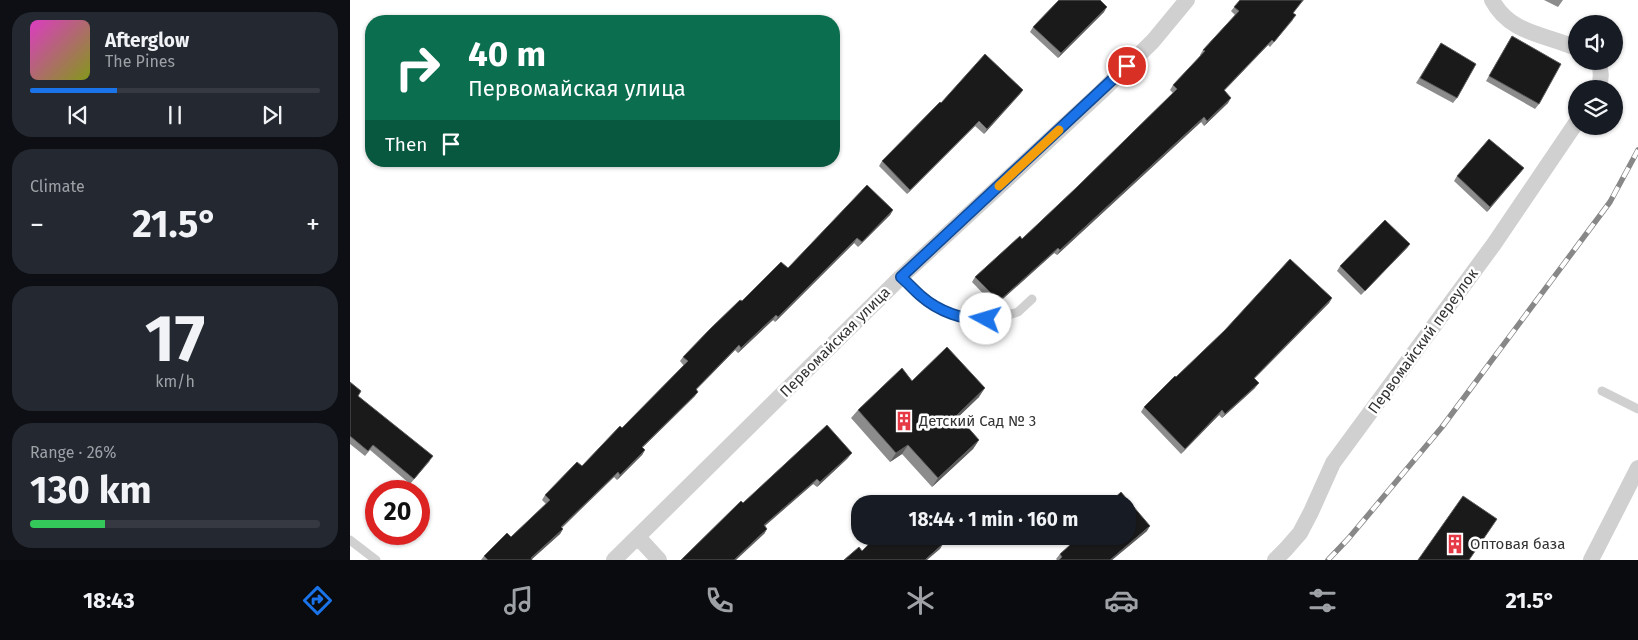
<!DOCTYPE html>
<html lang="en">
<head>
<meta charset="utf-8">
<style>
  :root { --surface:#171b24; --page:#242831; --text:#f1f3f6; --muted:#9ea1a6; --line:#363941; --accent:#1a73e8 }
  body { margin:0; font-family:"Fira Sans",sans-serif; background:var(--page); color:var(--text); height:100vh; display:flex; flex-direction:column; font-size:19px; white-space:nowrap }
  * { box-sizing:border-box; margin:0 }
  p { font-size:16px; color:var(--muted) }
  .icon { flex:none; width:28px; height:28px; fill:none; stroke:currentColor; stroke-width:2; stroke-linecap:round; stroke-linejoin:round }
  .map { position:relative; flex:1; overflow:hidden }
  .drawer { display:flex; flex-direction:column; gap:12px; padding:12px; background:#0d0f14; width:350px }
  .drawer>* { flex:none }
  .guide { position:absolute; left:15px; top:15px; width:475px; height:152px; border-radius:20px; box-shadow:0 1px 4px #0004; background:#0b6e4f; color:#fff; overflow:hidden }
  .buttons { position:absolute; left:1218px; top:15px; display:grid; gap:10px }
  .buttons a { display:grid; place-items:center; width:55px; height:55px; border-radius:50%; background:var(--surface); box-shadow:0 1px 4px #0004; font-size:25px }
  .speed { position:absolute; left:15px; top:480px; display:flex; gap:10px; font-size:25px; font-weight:700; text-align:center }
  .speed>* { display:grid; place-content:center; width:65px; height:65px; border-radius:50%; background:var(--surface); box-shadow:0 1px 4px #0004; line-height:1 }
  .speed .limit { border:8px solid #d22; background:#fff; color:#111 }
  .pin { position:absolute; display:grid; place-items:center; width:42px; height:42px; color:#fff; margin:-21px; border:2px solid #fff; border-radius:50%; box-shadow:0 1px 5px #0007 }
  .me { position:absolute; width:55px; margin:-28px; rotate:276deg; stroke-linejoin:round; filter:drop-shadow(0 0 4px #0008) }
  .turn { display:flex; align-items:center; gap:18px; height:105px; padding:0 20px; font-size:22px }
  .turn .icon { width:65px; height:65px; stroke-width:2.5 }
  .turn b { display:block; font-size:35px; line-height:42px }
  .then { display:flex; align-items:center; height:48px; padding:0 20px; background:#0003; gap:10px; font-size:19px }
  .big { font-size:38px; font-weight:700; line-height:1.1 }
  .drawer .tile { flex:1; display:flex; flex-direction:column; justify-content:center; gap:8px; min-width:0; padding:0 18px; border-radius:20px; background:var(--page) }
  .drawer .dial { align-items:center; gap:0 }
  .dial b { font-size:65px; line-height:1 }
  .song { display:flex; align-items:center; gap:15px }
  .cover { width:60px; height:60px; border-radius:8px; background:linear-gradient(135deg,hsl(310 70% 55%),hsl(70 70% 35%)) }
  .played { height:5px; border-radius:2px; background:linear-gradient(90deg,var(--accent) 30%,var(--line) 30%) }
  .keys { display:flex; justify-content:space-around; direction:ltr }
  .heat { display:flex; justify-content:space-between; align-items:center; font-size:28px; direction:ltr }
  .charge { height:8px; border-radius:4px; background:linear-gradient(90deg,#34c759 26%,var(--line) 0) }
  .trip { position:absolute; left:501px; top:495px; width:285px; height:50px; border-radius:20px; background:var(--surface); box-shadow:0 1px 4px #0004; font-weight:700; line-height:50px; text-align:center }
  .dock { display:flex; height:80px; justify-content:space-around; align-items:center; background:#090b0e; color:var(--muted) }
  .dock .icon { width:35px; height:35px }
  .dock .active { color:var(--accent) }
  .dock b { font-size:22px; color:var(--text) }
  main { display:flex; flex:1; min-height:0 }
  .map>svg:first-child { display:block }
</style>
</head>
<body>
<main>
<section class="drawer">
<div class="tile">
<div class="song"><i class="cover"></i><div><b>Afterglow</b><p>The Pines</p></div></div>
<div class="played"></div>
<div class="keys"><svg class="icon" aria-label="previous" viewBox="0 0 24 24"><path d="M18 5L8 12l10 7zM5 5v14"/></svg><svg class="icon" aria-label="pause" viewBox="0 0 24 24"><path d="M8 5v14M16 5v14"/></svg><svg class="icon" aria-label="next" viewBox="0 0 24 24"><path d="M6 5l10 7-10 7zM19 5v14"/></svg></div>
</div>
<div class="tile"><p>Climate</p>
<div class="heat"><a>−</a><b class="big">21.5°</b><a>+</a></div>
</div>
<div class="tile dial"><b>17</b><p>km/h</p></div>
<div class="tile"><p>Range · 26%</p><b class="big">130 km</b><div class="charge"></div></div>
</section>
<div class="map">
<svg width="1288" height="560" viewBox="0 0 1288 560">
  <rect width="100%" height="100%" fill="#fff"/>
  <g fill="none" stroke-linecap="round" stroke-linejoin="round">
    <path stroke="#d0d0d0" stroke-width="9" d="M551,277L572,297L597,312L624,320L648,318L668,312L682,299
      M1252,391L1288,409
      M0,540L26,560"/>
    <path stroke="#d0d0d0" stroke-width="16" d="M1142,0C1160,34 1195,34 1226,48
      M1248,89C1252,79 1252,71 1248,61
      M288,537L309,560
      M264,560L551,277L751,92L803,41L837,0
      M925,560L936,549L950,533L961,512L983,463L1144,244L1226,123
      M1241,560L1288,468"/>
    <defs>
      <path id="rail" d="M978,560L998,539L1092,427L1260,202L1288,150"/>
    </defs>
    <use href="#rail" stroke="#888" stroke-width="5.5"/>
    <use href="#rail" stroke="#fff" stroke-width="4" stroke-dasharray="11" stroke-linecap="butt"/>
  </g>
  <path fill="#8c8c8c" d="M890,0H954L943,13V20L920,47L918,45L874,91L878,103L854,126L851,122L707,255L704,253L645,306L622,282L625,277L672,239L727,187L823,93L820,90L823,85L851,56L850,55L853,50L885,15L881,11Z
    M1194,0H1213L1208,7Z
    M754,12L708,58L680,32L683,27Z
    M1162,36L1189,104L1185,109L1136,81Z
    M1091,43L1107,98L1103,103L1066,83Z
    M673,90L670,94L634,134L625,126L557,194L529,166L532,161L591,103Z
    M1170,173L1137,212L1104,181L1107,176Z
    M543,210L540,215L508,247L504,243L425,322L423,320L388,353L385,350L346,390L345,396L292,448L295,450L292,455L267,480L264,477L212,528L213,529L210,534L182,559V560H131L134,556L161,537L196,504L192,500L195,495L232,466L272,428L334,366L330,361L333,357L392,301L438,268Z
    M1060,244L1057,248L1011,295L987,271L990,266Z
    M982,298L979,303L904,379L905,388L872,418L869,415L831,454L791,412L794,407Z
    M562,381L629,397L608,417L629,440L623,449L582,487L552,454L540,462L501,418L508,410Z
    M0,382L8,396L80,461L60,484L20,450L15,456L0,444Z
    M498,458L467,487L463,484L415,526L417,529L414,534L393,503Z
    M797,531L762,560H707L706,559L710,554Z"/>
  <path fill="#5f5f5f" d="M757,7L754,12L708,58L711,53Z
    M922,40L918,45L870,95L874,90Z
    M673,90L670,94L634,134L637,129Z
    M881,98L878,103L854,126L857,121Z
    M854,117L851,122L707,255L710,250Z
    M629,121L625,126L557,194L560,190Z
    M1174,168L1170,173L1137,212L1140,207Z
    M543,210L540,215L508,247L512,242Z
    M507,238L504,243L425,322L428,317Z
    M1060,244L1057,248L1011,295L1015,291Z
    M708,248L704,253L645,306L649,301Z
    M982,298L979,303L900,383L904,378Z
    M426,315L423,320L388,353L391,348Z
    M389,345L385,350L342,394L346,389Z
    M909,383L905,388L872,418L875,414Z
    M635,388L629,397L601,424L607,415Z
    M348,392L345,396L288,452L292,447Z
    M872,410L869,415L831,454L835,449Z
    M629,440L623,449L582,487L588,478Z
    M558,445L552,454L540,462L546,453Z
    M295,450L292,455L267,480L270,475Z
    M502,453L498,458L467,487L470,482Z
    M268,472L264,477L207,532L211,527Z
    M467,479L463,484L410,530L414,525Z
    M800,526L797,531L762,560H760Z
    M213,529L210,534L181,560V558Z
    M417,529L414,534L386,560H384Z
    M593,544L590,549L577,560H575Z"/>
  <path fill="#1a1a1a" stroke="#5f5f5f" d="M709,0H750L757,7L711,53L683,27Z
    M890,0H953L943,13L946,15L924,42L922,40L874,90L881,98L857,121L854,117L710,250L708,248L649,301L625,277L670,236L672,239L727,187L827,89L823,85L855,51L853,50L889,11L884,7Z
    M1162,36L1211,64L1189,104L1139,76Z
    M1091,43L1126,64L1107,98L1070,78Z
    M635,54L673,90L637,129L629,121L560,190L532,161L590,102L591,103Z
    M1139,139L1174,168L1140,207L1107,176Z
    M517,185L543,210L512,242L507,238L428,317L426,315L391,348L389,345L346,389L348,392L292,447L295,450L270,475L268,472L211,527L213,529L181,558L182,560H138L134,556L157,533L161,537L200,500L195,495L227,462L232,466L270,426L272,428L338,361L333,357L360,329L390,300L392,301L431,262L438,268Z
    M1035,220L1060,244L1015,291L990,266Z
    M940,259L982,298L904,378L909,383L875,414L872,410L835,449L794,407L825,376L826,377L875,330Z
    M597,347L635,388L607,415L629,440L588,478L558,445L546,453L508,410L552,368L562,381Z
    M0,382L11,391L8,396L83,456L64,479L23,445L18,451L0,436Z
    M477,425L502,453L470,482L467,479L414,525L417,529L384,560H331L391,501L393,503Z
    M771,492L800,526L760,560H709L712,557L710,554L730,536H778V504H758Z
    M1113,496L1147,519L1119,560H1068Z
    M527,536H586L593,544L575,560H494L509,547L512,551Z"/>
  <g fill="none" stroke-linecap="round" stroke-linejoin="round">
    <defs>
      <path id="route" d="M636,319C614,321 588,311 571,296C564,290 558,283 551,277L777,66"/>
    </defs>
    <use href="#route" stroke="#114b97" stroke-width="12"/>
    <use href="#route" stroke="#1a73e8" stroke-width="9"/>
    <path stroke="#f59e0b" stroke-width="9" d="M649,186L709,130"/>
  </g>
  <defs>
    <symbol id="building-bare" viewBox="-9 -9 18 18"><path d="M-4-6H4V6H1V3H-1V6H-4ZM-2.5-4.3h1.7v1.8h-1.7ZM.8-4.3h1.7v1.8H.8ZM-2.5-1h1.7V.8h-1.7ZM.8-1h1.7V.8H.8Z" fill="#e63946" stroke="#fff" stroke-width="2.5" paint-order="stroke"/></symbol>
  </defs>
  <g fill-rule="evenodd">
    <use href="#building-bare" x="540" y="407" width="28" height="28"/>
    <use href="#building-bare" x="1091" y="530" width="28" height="28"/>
  </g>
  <g text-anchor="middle" stroke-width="5" stroke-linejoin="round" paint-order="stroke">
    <g font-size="15" fill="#333" stroke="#fff">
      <text transform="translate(1073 341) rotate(-54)" y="5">Первомайский переулок</text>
      <text transform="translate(485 342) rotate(-45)" y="5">Первомайская улица</text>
    </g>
    <g font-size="15" fill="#333" stroke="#fff" text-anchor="start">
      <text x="569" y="426">Детский Сад № 3</text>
      <text x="1120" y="549">Оптовая база</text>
    </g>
  </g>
</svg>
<div class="buttons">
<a><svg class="icon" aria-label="sound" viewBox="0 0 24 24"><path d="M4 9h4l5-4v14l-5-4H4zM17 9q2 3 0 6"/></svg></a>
<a><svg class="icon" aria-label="layers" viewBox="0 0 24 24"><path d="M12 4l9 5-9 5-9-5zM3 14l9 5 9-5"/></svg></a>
</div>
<div class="speed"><div class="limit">20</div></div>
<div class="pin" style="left:777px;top:66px;background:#d93025"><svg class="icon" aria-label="arrive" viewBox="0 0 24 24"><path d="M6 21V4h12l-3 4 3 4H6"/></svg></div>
<svg class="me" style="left:636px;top:319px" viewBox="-20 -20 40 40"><circle r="19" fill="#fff"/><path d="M0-13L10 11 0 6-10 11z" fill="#1a73e8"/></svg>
<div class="trip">18:44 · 1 min · 160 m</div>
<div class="guide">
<div class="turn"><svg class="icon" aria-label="right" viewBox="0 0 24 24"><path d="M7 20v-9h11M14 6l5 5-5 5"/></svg><div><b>40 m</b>Первомайская улица</div></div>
<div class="then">Then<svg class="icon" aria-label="arrive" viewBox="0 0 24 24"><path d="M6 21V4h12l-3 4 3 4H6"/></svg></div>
</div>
</div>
</main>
<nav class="dock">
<b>18:43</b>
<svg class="icon active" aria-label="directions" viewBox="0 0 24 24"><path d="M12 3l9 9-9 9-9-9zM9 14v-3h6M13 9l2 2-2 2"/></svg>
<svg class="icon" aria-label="music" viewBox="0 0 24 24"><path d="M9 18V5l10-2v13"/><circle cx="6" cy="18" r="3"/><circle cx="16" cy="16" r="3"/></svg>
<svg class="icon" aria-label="phone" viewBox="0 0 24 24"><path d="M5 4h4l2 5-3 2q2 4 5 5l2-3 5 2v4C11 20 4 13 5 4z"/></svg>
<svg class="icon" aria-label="climate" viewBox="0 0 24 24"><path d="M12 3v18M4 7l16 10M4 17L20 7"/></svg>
<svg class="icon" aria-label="car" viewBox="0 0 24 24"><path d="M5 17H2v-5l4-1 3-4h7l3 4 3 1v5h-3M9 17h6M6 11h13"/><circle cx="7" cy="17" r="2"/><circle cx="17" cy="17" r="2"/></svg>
<svg class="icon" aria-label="filters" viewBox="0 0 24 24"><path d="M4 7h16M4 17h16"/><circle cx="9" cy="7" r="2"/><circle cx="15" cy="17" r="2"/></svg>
<b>21.5°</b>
</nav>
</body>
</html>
